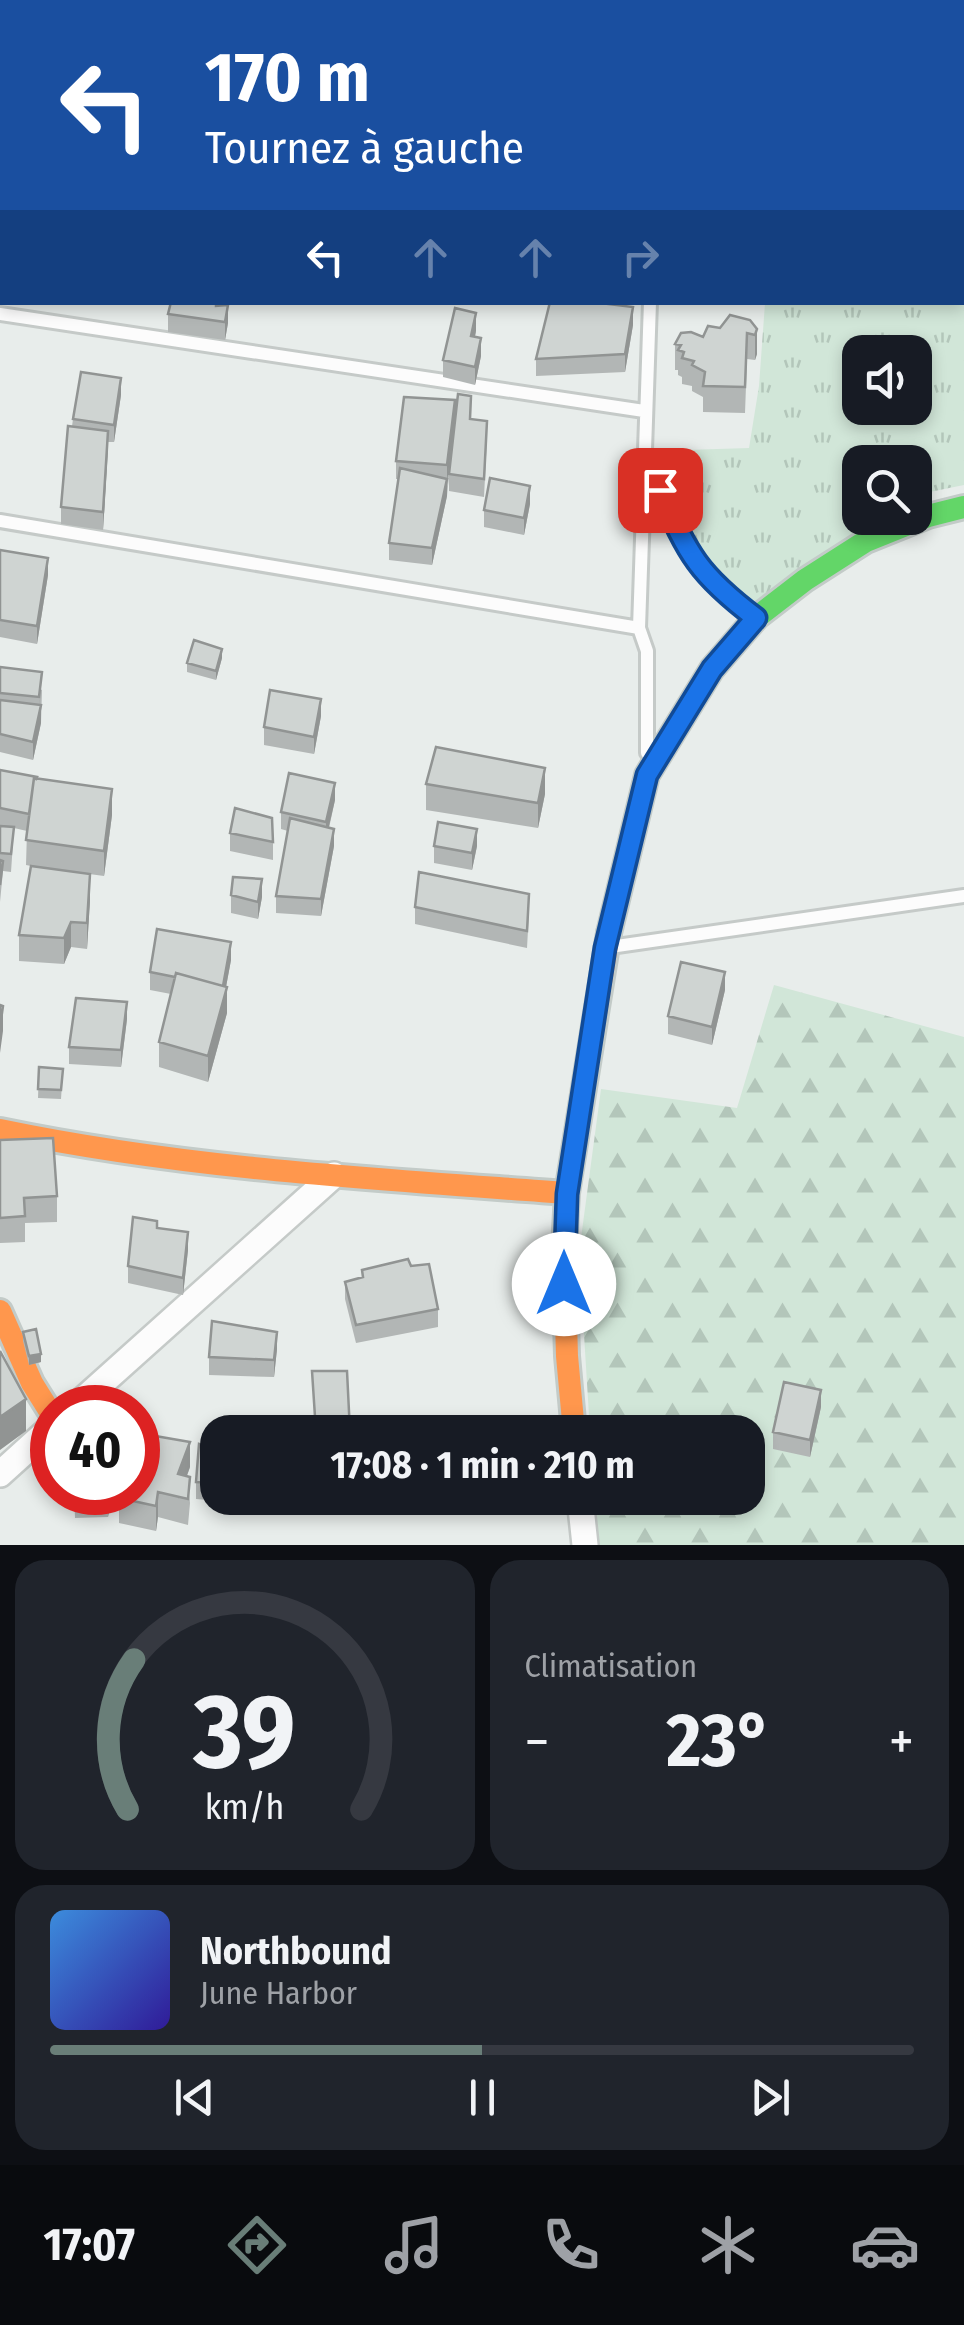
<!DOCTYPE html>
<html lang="fr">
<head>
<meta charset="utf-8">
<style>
  :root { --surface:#171b24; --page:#20242c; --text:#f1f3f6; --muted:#9ea1a6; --line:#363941; --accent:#697e78 }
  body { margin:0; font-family:"Fira Sans Condensed",sans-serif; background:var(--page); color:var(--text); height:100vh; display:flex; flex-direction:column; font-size:38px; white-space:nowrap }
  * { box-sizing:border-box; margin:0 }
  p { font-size:32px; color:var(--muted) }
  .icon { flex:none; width:55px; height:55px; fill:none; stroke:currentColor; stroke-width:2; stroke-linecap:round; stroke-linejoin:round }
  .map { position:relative; height:1545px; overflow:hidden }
  .side { display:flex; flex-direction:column; gap:15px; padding:15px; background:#0d0f14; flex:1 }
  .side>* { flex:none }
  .top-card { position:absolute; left:0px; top:0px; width:965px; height:305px; box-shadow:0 5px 15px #0003; background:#1a4fa0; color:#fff; overflow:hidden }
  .tools { position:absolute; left:842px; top:335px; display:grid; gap:20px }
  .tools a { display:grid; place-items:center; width:90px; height:90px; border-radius:20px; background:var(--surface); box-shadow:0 5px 15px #0003; font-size:50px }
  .speed { position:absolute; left:30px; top:1385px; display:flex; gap:20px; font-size:50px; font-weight:700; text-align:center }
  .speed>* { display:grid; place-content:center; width:130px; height:130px; border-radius:50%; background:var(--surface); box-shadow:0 5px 15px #0003; line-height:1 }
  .speed .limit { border:15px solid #d22; background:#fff; color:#111 }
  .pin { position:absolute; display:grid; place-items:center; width:85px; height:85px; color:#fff; margin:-42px; border-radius:20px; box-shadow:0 5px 15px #0006 }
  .me { position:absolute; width:110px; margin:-55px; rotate:0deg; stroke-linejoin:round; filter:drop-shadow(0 0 8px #0008) }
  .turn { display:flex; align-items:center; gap:35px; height:210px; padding:0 40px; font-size:45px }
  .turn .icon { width:130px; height:130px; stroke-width:2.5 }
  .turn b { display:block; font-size:70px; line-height:85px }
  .lanes { display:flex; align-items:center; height:95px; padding:0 40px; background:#0003; justify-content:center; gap:50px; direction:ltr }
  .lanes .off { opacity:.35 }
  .big { font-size:75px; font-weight:700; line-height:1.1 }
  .side .widget { flex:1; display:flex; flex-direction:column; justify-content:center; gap:15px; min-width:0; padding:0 35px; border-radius:30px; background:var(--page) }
  .side .dial { align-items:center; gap:0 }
  .dial svg { height:260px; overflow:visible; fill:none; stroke:var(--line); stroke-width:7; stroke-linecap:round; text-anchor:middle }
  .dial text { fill:var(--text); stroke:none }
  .song { display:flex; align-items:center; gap:30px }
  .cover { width:120px; height:120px; border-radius:15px; background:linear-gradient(135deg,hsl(210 70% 55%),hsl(250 70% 35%)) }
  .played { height:10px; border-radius:5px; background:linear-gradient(90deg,var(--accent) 50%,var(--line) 50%) }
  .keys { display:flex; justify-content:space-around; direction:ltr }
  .heat { display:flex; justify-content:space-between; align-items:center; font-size:55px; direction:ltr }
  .side .tiles { flex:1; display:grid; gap:15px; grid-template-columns:1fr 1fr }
  .widget:last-child { grid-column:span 2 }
  .trip { position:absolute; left:200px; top:1415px; width:565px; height:100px; border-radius:30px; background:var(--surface); box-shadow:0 5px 15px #0003; font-weight:700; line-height:100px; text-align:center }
  .tab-bar { display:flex; height:160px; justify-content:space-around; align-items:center; background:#090b0e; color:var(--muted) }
  .tab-bar .icon { width:70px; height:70px }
  .tab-bar .current { color:var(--accent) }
  .tab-bar b { font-size:45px; color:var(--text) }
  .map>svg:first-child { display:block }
</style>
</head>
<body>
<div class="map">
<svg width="964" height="1545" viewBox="0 0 964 1545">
  <defs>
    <pattern id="grass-tufts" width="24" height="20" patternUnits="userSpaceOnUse" patternTransform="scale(2.5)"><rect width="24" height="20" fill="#d1e6d8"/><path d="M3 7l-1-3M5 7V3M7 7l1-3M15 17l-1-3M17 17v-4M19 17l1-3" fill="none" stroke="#b3c6ba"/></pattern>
    <pattern id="forest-firs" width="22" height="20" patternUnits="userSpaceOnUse" patternTransform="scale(2.5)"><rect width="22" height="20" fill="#d1e6d8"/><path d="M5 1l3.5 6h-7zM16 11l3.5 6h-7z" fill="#b3c6ba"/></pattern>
  </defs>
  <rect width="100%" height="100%" fill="#e8edeb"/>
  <path fill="url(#grass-tufts)" fill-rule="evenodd" d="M676,0H964V485L915,495V462H860V518H883L757,608C692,566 680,519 653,451L749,448L759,386L765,303L962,302V2H676ZM860,352H915V408H860Z"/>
  <path fill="url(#forest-firs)" d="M774,985L964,1037V1545H599L595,1498H748V1432H590L579,1253L601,1089L737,1108Z"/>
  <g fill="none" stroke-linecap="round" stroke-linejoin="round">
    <defs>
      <path id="lane" d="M459,0V2
        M665,2V0
        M0,314L644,411
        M647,459C663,495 676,537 699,569C713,589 735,602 755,616
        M0,521L639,628
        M647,753V651L639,628L650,302
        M610,947L964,896"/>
      <path id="street" d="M74,1408L334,1175
        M0,1474L52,1427
        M580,1498L585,1545"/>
      <path id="fast" d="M609,933L647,775L712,669L757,617L805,580L866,541L928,516L964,507"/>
      <path id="slow" d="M0,1130C187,1169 377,1179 567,1193
        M0,1311L32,1383L52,1415
        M574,1432L567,1356L564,1249L567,1193L609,933"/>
    </defs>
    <use href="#lane" stroke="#c5cac8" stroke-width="18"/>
    <use href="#street" stroke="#c5cac8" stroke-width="30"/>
    <use href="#fast" stroke="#c3cbc8" stroke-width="28"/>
    <use href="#slow" stroke="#c3cbc8" stroke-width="28"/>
    <use href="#lane" stroke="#fcfcfc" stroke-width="12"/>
    <use href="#street" stroke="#fcfcfc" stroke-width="25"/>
    <use href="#fast" stroke="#63d668" stroke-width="22"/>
    <use href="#slow" stroke="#ff974d" stroke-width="22"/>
  </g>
  <path fill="#b2b6b5" d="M217,0H250L249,2H224Z
    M0,184H2V229H0Z
    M171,302H219V306L228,323L225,340L168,332V314Z
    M633,325L625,372L536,376V359Z
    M757,329V354L755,360L747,359L745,413L703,412V397L692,391V386L682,384V377L678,375V370H675V344L703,337Z
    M476,331L475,337L481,356L475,385L443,377V360Z
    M121,395L114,442H108L103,530L61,524V507L73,419Z
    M455,418L447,496L432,565L389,560V543L399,479H396V461Z
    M471,419L487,438L484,497L449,491V474Z
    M530,504L524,535L484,527V510Z
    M0,550L48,575L37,644L0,637Z
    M222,658L216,680L187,672V663Z
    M0,667L42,690L41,723L33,760L0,752Z
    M321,716L314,754L264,745V727Z
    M0,770L37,779L112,815L104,876L45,868L90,900L87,949L71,947L64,964L19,961V935L31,866L26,865L27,831L14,828L11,872L3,871L0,902Z
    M426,784L545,794L538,828L426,810Z
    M335,800L329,828L334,846L321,916L276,913V896L288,831L281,829V812Z
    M230,833L273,842V860L230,851Z
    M434,846H477L472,870L434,863Z
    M231,895L262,897L258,919L231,913Z
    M415,907L529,912L527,948L415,924Z
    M231,960L226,987L227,1013L208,1082L159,1067V1042L171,994L150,990V972Z
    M725,990L712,1045L668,1034V1016Z
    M127,1019L121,1067L69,1064V1047Z
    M39,1067L63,1069L61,1099L38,1098Z
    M0,1140L57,1196V1222L25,1223V1242L0,1243Z
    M157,1228L188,1250L183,1295L128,1283V1266Z
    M411,1266L438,1309V1327L356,1343L345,1299V1282L362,1277V1270Z
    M23,1332L41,1362L29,1365L23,1341Z
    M277,1349L274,1377L209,1375V1357Z
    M821,1407L810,1457L773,1449V1432Z
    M218,1452V1498H243V1503L196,1499V1482Z
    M190,1467L187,1476L190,1503L188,1525L158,1517L156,1531L119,1523V1498Z
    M74,1492H112L108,1517L75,1518Z"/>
  <path fill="#919493" d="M228,305V323L225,340V322Z
    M633,307V325L625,372V354Z
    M476,313V331L471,354V336Z
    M757,329V354L755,360V335Z
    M481,338V356L475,385V367Z
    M121,378V395L114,442V425Z
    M455,400V418L447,483V465Z
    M108,431V449L103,530V512Z
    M447,479V496L432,565V548Z
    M530,486V504L524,535V518Z
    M48,558V575L37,644V626Z
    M222,649V658L216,680V671Z
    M42,672L39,712L41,705V723L33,760V742L39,714Z
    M321,699V716L314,754V737Z
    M545,768V794L538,828V803Z
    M335,783V800L326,839V822Z
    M112,789V815L104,876V851Z
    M334,829V846L321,916V899Z
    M477,829V846L472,870V853Z
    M90,874V900L87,949V923Z
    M262,879V897L258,919V902Z
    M71,922V947L64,964V938Z
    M231,942V960L223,1003V986Z
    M725,972V990L712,1045V1027Z
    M227,987V1013L208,1082V1056Z
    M127,1002V1019L121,1067V1050Z
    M3,1006V1031L0,1053V1027Z
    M188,1232V1250L183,1295V1278Z
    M277,1332V1349L274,1377V1360Z
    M41,1354V1362L29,1365V1356Z
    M821,1390V1407L810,1457V1440Z
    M26,1399V1431L0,1450V1417Z
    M190,1442V1467L178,1499V1474Z
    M109,1492H112L108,1517V1499Z
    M158,1492V1517L156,1531V1506Z"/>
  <path fill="#cfd4d2" stroke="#919493" stroke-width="2.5" d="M48,0H59L64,2H47Z
    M358,0H389V2H358Z
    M0,135L2,136V164L0,163Z
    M0,184H2V212L0,211Z
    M171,302H216V306L228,305L225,322L168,314Z
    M550,302H592L633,307L625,354L536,359Z
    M455,308L476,313L471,336L481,338L475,367L443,360Z
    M730,315L750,320L757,329L755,335L747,333L745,387L703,386L705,372L692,365L694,361L682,358L684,352L678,350L681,345L675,344L681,333L691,332L703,337L708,326L720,328Z
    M81,372L121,378L114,425L73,419Z
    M458,394L471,396L470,419L487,421L484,479L449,474Z
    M404,397L455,400L447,465L396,461Z
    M68,426L108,431L103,512L61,507Z
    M897,448L901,462H872L868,453Z
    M400,468L447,479L432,548L389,543Z
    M490,478L530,486L524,518L484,510Z
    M0,550L48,558L37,626L0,620Z
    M194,640L222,649L216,671L187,663Z
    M0,667L42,672L39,697L0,693Z
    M270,690L321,699L314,737L264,727Z
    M0,700L41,705L33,742L0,734Z
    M436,747L545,768L538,803L426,784Z
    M0,770L37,777L36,779L34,778L29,814L0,808Z
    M289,773L335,783L326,822L281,812Z
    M34,778L112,789L104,851L26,840Z
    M235,808L272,818L273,842L230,833Z
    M290,818L334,829L321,899L276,896Z
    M438,822L477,829L472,853L434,846Z
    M0,826L14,827L11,854L0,853Z
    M0,860L3,861L0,885Z
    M31,866L90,874L87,923L71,922L64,938L19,935Z
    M419,872L529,894L527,931L415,907Z
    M233,877L262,879L258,902L231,895Z
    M157,929L231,942L223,986L176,973L175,977L150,972Z
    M681,962L725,972L712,1027L668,1016Z
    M176,973L227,987L208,1056L159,1042Z
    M76,998L127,1002L121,1050L69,1047Z
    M0,1005L3,1006L0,1027Z
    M39,1067L63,1069L61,1090L38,1089Z
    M53,1138L57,1196L24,1198L25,1216L0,1218V1140Z
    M133,1217L157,1221V1228L188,1232L183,1278L128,1266Z
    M408,1259L411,1266L429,1264L438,1309L356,1325L345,1282L363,1277L362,1270Z
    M212,1321L277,1332L274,1360L209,1357Z
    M36,1329L41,1354L29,1356L23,1332Z
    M0,1351L26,1399L0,1417Z
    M312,1371H347L350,1432H316Z
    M784,1382L821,1390L810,1440L773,1432Z
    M138,1433L190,1442L178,1474L190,1477L188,1499L158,1492L156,1506L119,1498L120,1492H138Z
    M199,1444L218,1452V1483L196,1482Z
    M75,1492H109L108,1499L75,1500Z"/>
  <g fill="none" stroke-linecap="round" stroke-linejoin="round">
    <defs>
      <path id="route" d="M564,1284L567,1194L605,948L647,775L712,669L756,618C699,575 688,555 660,490"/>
    </defs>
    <use href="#route" stroke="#114b97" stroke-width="25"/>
    <use href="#route" stroke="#1a73e8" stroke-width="18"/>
  </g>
</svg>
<div class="tools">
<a><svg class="icon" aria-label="sound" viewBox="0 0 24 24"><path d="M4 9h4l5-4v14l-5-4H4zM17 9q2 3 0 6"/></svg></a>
<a><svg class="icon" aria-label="search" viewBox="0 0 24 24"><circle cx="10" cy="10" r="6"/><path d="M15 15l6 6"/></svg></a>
</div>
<div class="speed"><div class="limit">40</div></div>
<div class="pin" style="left:660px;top:490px;background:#d93025"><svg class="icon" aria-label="arrive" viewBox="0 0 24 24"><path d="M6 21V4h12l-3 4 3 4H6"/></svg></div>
<svg class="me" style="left:564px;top:1284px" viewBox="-20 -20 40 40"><circle r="19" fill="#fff"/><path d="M0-13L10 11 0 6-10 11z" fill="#1a73e8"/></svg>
<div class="trip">17:08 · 1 min · 210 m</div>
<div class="top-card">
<div class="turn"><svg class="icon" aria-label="left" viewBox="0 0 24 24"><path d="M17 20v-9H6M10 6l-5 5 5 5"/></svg><div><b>170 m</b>Tournez à gauche</div></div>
<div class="lanes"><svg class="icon" aria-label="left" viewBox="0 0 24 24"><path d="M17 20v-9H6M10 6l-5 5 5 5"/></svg><svg class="icon off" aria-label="ahead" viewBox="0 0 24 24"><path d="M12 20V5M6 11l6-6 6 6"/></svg><svg class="icon off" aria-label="ahead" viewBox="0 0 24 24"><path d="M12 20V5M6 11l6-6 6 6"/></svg><svg class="icon off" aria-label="right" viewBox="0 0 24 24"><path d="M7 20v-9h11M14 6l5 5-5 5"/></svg></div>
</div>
</div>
<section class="side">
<div class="tiles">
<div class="widget dial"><svg viewBox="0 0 100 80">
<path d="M14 69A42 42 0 1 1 86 69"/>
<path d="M14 69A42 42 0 0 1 16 23" stroke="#697e78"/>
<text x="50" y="56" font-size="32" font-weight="700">39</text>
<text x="50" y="72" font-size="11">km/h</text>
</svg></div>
<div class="widget"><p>Climatisation</p>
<div class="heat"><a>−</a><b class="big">23°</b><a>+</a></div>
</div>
<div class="widget">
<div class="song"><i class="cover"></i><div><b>Northbound</b><p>June Harbor</p></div></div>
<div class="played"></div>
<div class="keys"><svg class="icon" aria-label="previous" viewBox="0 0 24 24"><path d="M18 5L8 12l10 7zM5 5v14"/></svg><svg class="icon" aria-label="pause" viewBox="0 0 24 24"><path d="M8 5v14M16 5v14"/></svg><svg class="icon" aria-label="next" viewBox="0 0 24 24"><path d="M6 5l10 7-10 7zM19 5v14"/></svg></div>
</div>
</div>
</section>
<nav class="tab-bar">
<b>17:07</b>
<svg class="icon current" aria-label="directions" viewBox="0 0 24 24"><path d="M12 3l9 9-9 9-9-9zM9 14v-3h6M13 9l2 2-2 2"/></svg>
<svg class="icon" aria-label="music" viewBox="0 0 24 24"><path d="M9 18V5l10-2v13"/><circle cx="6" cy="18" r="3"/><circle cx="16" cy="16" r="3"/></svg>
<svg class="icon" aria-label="phone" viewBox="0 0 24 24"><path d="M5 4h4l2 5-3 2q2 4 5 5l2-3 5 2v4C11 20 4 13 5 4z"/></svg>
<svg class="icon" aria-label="climate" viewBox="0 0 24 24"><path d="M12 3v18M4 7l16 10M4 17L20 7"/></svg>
<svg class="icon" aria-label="car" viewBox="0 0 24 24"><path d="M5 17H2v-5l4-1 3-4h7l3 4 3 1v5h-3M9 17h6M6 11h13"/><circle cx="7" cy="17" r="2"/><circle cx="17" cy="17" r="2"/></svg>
</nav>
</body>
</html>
